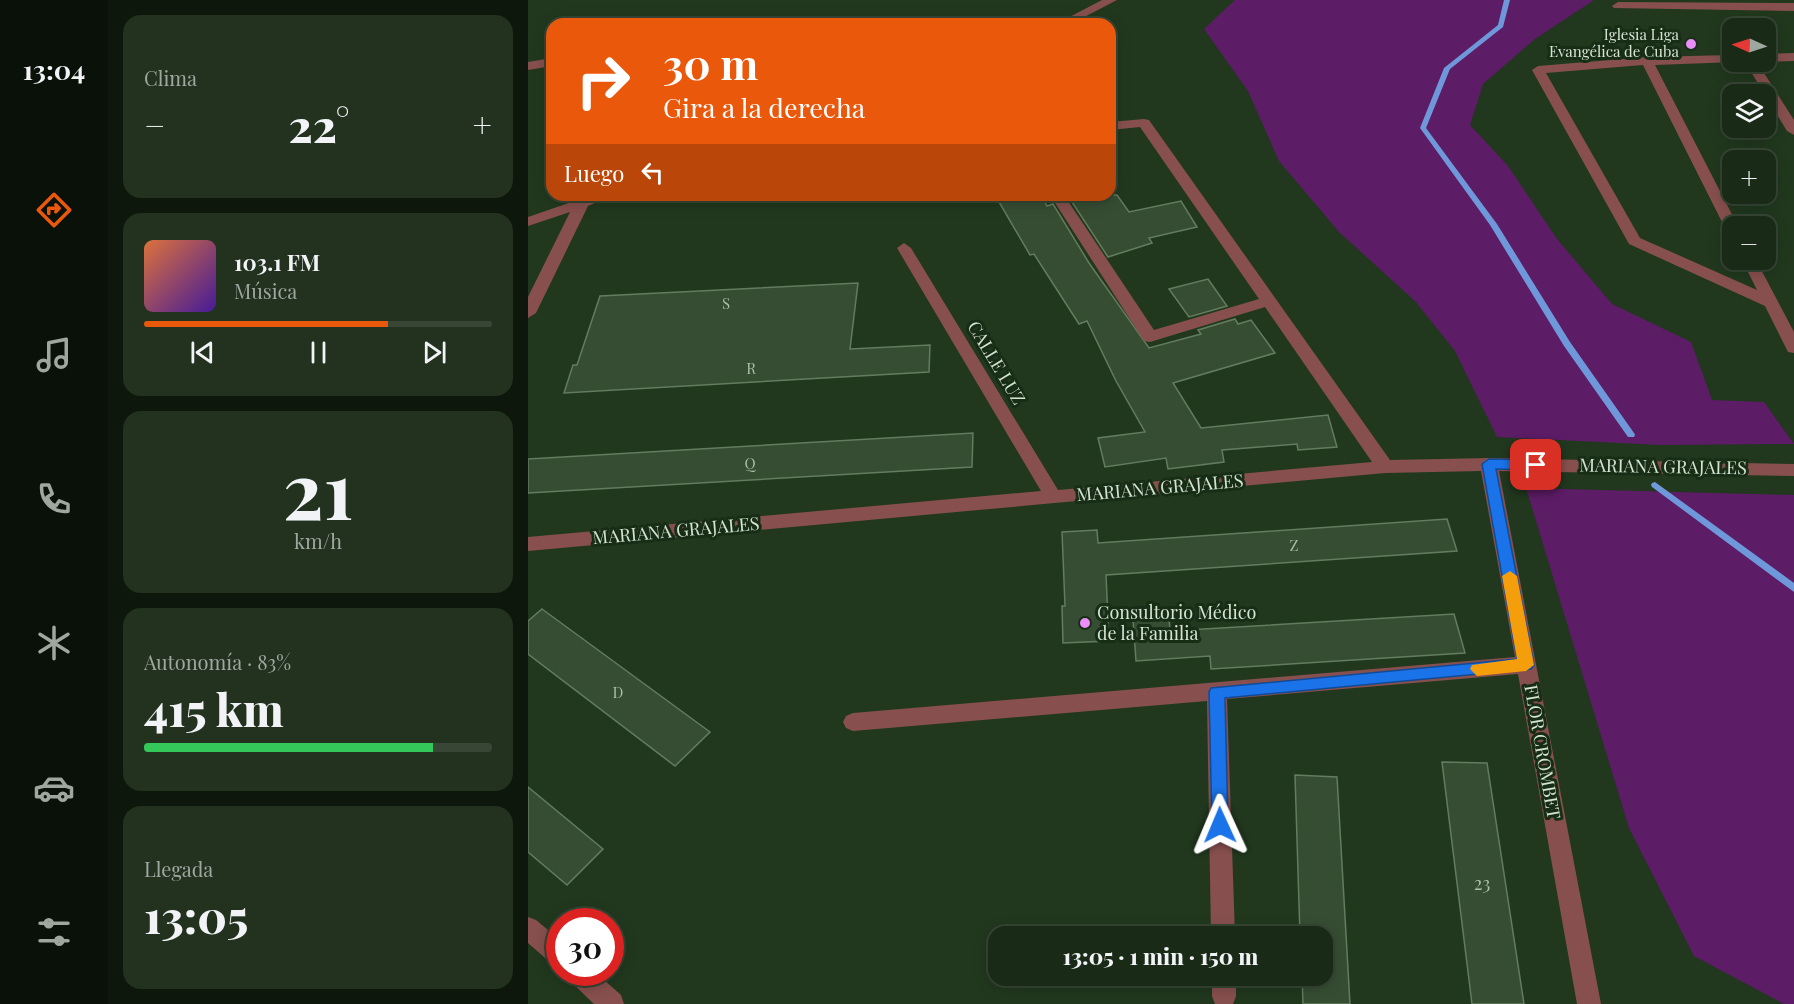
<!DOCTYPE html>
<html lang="es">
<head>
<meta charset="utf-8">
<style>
  :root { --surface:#192a16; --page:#22321f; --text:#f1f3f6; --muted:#9fa7a1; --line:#374635; --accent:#ea580c }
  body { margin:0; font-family:"Playfair Display",serif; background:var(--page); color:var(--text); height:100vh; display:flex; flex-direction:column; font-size:22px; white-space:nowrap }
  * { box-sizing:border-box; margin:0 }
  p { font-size:20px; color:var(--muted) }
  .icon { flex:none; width:33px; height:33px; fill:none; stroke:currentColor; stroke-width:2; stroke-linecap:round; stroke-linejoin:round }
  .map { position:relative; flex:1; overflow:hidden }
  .sheet { display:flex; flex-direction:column; gap:15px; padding:15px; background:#0e170c; width:420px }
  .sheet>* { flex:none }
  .guide { position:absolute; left:18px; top:18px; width:570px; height:183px; border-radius:18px; box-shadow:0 3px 15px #0003,0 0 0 2px var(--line); background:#ea580c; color:#fff; overflow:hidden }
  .needle { width:39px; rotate:273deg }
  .fabs { position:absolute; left:1194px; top:18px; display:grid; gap:12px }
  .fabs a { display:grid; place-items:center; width:54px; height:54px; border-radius:12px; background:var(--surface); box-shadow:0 3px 15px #0003,0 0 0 2px var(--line); font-size:30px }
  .speed { position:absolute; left:18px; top:908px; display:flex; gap:12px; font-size:30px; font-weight:700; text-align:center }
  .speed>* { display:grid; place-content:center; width:78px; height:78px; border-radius:50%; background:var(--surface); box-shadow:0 3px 15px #0003,0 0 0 2px var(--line); line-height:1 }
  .speed .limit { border:9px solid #d22; background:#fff; color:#111 }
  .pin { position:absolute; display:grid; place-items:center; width:51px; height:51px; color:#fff; margin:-26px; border-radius:12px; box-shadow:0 3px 9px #0006 }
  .me { position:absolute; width:66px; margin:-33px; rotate:359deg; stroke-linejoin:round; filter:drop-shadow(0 0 4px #0008) }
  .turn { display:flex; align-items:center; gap:21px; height:126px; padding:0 18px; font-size:27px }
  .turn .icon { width:78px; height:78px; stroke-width:2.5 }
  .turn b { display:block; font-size:42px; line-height:51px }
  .then { display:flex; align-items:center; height:57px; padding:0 18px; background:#0003; gap:12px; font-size:22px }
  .big { font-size:45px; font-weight:800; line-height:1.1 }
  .sheet .card { flex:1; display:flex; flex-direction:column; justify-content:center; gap:9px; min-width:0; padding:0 21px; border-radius:18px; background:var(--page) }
  .sheet .dial { align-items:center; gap:0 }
  .dial b { font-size:78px; line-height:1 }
  .song { display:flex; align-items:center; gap:18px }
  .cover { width:72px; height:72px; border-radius:9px; background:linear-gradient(135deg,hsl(20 70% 55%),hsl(260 70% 35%)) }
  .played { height:6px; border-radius:3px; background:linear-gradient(90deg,var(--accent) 70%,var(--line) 70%) }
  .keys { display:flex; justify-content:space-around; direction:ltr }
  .heat { display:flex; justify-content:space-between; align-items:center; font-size:33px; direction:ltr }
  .charge { height:9px; border-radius:4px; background:linear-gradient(90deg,#34c759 83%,var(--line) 0) }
  .trip { position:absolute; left:460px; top:926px; width:345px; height:60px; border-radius:18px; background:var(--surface); box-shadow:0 3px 15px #0003,0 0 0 2px var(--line); font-weight:800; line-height:60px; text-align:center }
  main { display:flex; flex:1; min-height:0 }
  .dock { display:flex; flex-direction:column; width:108px; justify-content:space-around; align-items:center; background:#0a1109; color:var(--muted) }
  .dock .icon { width:42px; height:42px }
  .dock .current { color:var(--accent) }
  .dock b { font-size:27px; color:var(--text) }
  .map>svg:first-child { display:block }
</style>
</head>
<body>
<main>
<nav class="dock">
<b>13:04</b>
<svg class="icon current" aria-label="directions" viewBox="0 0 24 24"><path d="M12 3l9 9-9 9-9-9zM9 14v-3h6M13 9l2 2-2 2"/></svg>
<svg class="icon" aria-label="music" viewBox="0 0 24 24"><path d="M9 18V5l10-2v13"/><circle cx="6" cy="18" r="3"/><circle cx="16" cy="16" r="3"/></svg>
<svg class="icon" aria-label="phone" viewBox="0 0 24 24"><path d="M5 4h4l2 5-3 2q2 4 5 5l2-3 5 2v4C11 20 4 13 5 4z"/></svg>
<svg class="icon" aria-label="climate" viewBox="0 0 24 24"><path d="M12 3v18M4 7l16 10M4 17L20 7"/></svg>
<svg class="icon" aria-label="car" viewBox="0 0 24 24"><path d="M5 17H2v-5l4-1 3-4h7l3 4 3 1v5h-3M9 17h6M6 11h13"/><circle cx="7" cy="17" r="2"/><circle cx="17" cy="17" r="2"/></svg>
<svg class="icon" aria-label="filters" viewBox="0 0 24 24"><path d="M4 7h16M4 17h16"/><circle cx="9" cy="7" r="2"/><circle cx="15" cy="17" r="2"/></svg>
</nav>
<section class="sheet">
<div class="card"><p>Clima</p>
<div class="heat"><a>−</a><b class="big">22°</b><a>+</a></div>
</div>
<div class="card">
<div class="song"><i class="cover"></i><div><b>103.1 FM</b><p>Música</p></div></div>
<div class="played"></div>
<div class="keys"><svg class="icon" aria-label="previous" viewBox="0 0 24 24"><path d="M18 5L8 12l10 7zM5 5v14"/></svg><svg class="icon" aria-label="pause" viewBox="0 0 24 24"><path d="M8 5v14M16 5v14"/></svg><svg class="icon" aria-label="next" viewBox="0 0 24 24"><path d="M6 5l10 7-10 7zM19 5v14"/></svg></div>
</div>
<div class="card dial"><b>21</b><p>km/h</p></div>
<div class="card"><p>Autonomía · 83%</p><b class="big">415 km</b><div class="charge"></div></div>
<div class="card"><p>Llegada</p><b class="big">13:05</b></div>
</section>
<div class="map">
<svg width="1266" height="1004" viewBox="0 0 1266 1004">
  <rect width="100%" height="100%" fill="#21381e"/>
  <path fill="#5c1c66" d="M707,0H1066L1007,39L955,84L942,125L980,166L1029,239L1084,304L1163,342L1184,400L1236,402L1266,444L1132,445L969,437L927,351L887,301L811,232L751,161L720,91L676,29Z
    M998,488L1266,495V1004H1256L1166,956L1101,828Z"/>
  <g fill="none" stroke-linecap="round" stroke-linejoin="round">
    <path fill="#6e98da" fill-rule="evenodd" d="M976,0H982L975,27L922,69L898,128L969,224L1042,342L1106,433L1107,435L1106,437H1100L1036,346L962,225L892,128L916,68L970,25Z
      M1127,482L1266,583V592L1124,487L1123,485L1124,483Z"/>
  </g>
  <path fill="#364d33" stroke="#637c60" stroke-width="1.5" d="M467,195H513L519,206L525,204L561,263L621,348L673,334L670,330L707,319L710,324L723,320L747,353L645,383L673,428L800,415L809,447L770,450L769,444L694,450L696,462L640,469L638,458L577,467L570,438L617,432L588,381L559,321L551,324L506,254L502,255Z
    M557,195H589L601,212L653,201L669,227L621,238L624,243L580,257L542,199Z
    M680,279L699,306L661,317L641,289Z
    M330,283L322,349L402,345L401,372L36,393L45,365H49L72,296Z
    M445,433L444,467L0,493V459Z
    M919,519L929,551L578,575L581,641L535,643L534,606H537L534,532L569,530L570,543Z
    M14,609L182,732L147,766L0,654V621Z
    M926,614L937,653L683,669L682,656L608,661L605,620L641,618L642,631Z
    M914,762L959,763L996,1004H944Z
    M767,775L809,777L822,1004H775L774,975H795V936H772Z
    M0,787L75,849L39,885L0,852Z"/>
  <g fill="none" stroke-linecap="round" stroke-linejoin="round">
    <path fill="#87504e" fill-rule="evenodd" d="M574,0H589L543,24H528Z
      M1090,2L1266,3V11L1086,8L1084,6Z
      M1266,53V61L1238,62H1237L1238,54Z
      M1204,55V62H1208L1127,65L1210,226H1204V232L1197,228L1115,65L1018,73L1112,238L1229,290L1214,260H1228L1266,332V353L1260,352L1237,306L1101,244L1004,70L1010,66L1119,57Z
      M24,58V66L0,70V62Z
      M1217,62H1229L1266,120V135L1259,131Z
      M616,119L621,120L862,460L961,458L1266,464V476L971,471L1073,1004H1049L990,674L699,699L707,936H683L679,701L325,731L318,728L315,722L318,716L325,713L987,657L953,471L857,473L0,551V537L513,491L369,248L376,243L383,248L530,490L844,462L737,307L622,342L616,341L522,195H536L626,330L731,299L612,127L582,130V122Z
      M64,195H85L60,206L8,313L0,318V297L42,212L0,226V217Z
      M0,917L8,920L32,940V968L24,964L0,943Z
      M37,972H67L93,995L96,1004H66L41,980Z
      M684,975H708V996L705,1004H687L684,996Z"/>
  </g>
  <path fill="#1a73e8" stroke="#114b97" stroke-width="1.5" d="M961,459L1008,460L1014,465L1008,470L968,469L1006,665L1003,669L697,698L700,825L698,831L692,833L686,831L684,825L681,692L683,688L989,659L954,464Z"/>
  <path fill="#f59e0b" d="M982,571L989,576L1006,665L998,671L949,676L942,669L944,665L989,659L974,576Z"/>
  <g fill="#eb8dfb" stroke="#172d15" stroke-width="2">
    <circle cx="1163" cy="44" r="6"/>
    <circle cx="557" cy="623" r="6"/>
  </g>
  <g text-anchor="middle" stroke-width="6" stroke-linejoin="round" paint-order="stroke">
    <g font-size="15" fill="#d5e3d3" stroke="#172d15" text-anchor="end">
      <text x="1151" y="40">Iglesia Liga<tspan x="1151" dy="17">Evangélica de Cuba</tspan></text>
    </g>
    <g font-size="15" fill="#adbeab">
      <text x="198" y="309">S</text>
      <text x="223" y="374">R</text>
      <text x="222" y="469">Q</text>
      <text x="766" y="551">Z</text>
      <text x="90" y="698">D</text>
    </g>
    <g font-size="18" fill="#d5e3d3" stroke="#172d15">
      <text transform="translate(468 363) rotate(59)" y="6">CALLE LUZ</text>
      <text transform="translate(1135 467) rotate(1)" y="6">MARIANA GRAJALES</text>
      <text transform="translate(632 488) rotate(-5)" y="6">MARIANA GRAJALES</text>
      <text transform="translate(148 531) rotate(-5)" y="6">MARIANA GRAJALES</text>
      <text transform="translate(1014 752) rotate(80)" y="6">FLOR CROMBET</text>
    </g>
    <g font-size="18" fill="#d5e3d3" stroke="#172d15" text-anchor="start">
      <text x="569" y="619">Consultorio Médico<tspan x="569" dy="21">de la Familia</tspan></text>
    </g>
    <g font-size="18" fill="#adbeab">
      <text x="954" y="890">23</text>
    </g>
  </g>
</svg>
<div class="fabs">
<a><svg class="needle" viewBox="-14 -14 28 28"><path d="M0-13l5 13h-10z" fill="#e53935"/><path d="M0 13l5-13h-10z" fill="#9fa7a1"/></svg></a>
<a><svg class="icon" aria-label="layers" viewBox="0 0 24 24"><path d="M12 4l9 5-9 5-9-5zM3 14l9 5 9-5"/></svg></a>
<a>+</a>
<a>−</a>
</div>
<div class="speed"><div class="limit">30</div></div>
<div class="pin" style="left:1008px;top:465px;background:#d93025"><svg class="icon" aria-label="arrive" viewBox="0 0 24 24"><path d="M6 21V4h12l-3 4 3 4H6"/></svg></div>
<svg class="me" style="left:692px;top:825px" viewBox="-20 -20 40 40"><path d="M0-17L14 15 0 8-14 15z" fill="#1a73e8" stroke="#fff" stroke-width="4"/></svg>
<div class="trip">13:05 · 1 min · 150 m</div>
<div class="guide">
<div class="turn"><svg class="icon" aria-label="right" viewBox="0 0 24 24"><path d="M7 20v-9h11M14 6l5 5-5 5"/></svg><div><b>30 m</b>Gira a la derecha</div></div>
<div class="then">Luego<svg class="icon" aria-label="left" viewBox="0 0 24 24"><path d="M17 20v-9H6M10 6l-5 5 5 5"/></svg></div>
</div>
</div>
</main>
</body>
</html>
